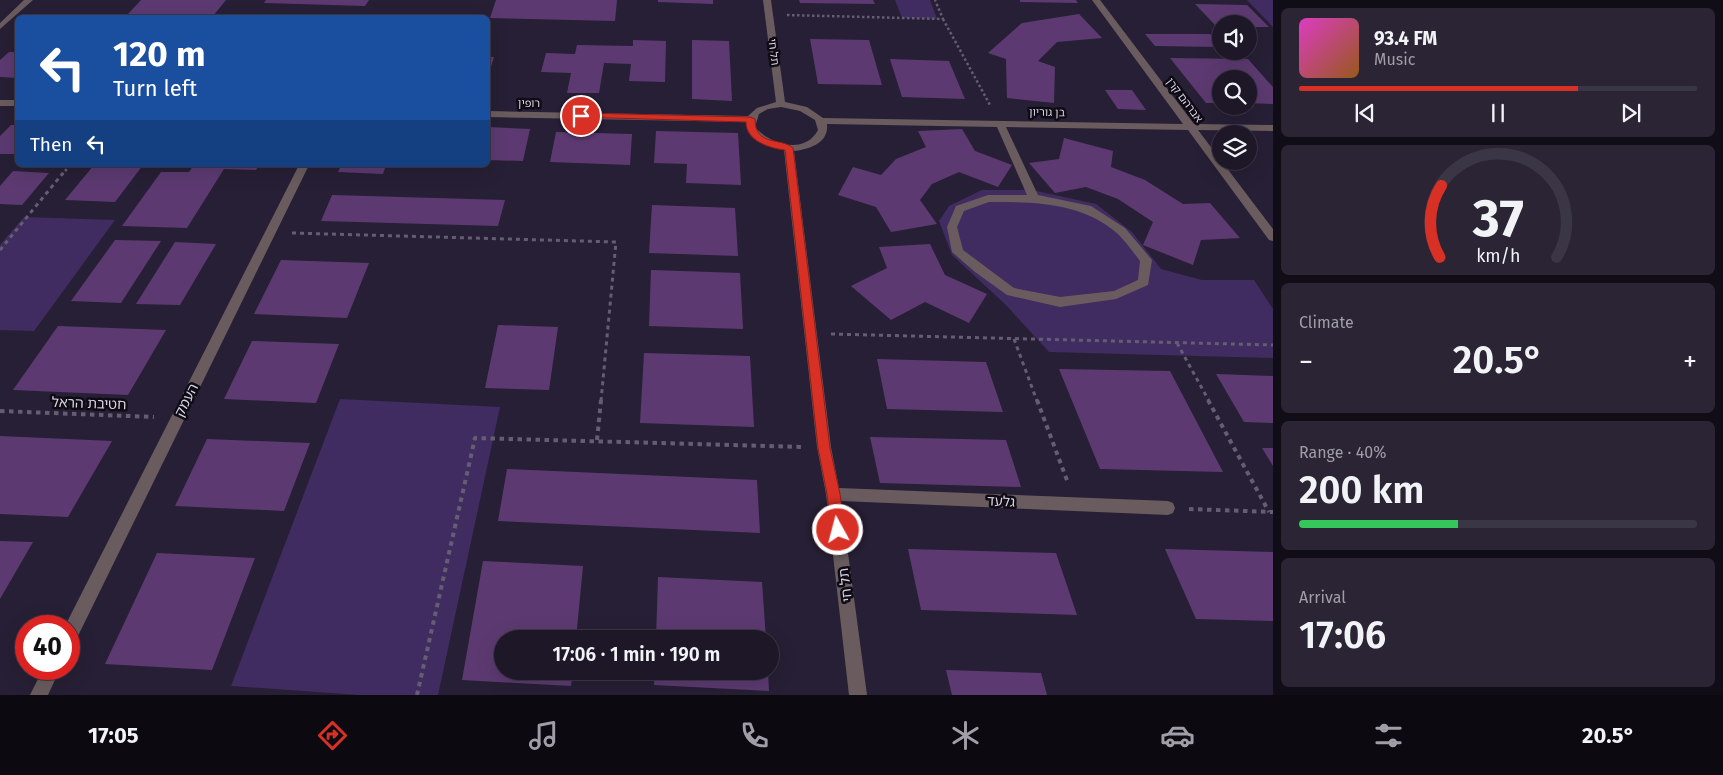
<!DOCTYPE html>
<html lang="en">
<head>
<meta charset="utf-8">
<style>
  :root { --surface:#1d1728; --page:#2a2434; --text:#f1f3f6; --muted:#a09fa8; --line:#3b3645; --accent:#d93025 }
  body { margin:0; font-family:"Fira Sans","Noto Sans Hebrew",sans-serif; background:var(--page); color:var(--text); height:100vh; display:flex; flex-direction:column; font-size:19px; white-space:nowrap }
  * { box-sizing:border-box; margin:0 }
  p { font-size:16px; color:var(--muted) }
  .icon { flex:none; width:28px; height:28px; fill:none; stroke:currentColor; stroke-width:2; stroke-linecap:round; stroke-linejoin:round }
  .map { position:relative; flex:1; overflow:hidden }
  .drawer { display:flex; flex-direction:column; gap:8px; padding:8px; background:#100d16; width:450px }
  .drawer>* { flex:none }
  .banner { position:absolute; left:15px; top:15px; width:475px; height:152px; border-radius:8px; box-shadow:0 5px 20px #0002,0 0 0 1px var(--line); background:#1a4fa0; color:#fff; overflow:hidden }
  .fabs { position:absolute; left:1212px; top:15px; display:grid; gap:10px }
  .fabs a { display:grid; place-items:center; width:45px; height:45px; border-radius:50%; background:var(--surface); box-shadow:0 5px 20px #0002,0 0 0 1px var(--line); font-size:25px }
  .speed { position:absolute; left:15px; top:615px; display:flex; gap:10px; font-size:25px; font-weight:700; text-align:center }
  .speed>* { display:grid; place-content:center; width:65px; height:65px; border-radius:50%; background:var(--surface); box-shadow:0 5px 20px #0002,0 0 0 1px var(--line); line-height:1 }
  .speed .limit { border:8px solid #d22; background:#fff; color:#111 }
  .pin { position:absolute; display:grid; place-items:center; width:42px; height:42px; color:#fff; margin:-21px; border:2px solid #fff; border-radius:50%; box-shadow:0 1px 5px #0007 }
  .me { position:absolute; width:55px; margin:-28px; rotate:353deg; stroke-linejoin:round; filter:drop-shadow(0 0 4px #0008) }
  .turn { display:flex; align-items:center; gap:18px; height:105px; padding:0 15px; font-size:22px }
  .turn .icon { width:65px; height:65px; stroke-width:2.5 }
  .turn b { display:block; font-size:35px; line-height:42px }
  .then { display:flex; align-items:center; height:48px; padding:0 15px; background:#0003; gap:10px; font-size:19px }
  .big { font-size:38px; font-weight:600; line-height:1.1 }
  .drawer .tile { flex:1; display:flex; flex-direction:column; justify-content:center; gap:8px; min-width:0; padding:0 18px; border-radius:8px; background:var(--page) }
  .drawer .dial { align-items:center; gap:0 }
  .dial svg { height:130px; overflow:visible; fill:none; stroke:var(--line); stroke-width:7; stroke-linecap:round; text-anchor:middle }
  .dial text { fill:var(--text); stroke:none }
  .song { display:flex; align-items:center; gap:15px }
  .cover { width:60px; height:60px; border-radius:8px; background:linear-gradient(135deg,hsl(310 70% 55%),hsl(30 70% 35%)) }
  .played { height:5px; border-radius:2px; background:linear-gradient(90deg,var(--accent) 70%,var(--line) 70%) }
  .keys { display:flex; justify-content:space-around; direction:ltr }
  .heat { display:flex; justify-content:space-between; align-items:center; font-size:28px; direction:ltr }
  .charge { height:8px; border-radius:4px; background:linear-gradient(90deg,#34c759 40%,var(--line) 0) }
  .trip { position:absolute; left:494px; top:630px; width:285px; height:50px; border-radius:25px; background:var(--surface); box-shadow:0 5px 20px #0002,0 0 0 1px var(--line); font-weight:600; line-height:50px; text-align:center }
  .dock { display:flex; height:80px; justify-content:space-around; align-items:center; background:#0c0910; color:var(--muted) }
  .dock .icon { width:35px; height:35px }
  .dock .selected { color:var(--accent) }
  .dock b { font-size:22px; color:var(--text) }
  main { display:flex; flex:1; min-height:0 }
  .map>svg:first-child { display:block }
</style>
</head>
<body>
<main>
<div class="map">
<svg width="1273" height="695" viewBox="0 0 1273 695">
  <rect width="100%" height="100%" fill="#271f35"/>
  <path fill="#402c60" d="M895,0H930L937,19L902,18Z
    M1247,0H1273V27Z
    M982,190H1032L1096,204L1132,232L1161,269L1202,280H1254L1273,309V358L1049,352L1005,304L952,255L939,221L949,206Z
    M24,217L115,220L34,331L0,330V245Z
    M340,399L500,407L438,695H359L231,686Z"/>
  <path fill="#5c3a71" d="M141,0H226L213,16L128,14Z
    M266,0H369L365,6L264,3Z
    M496,0H617L615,21L490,18Z
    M658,0H713V4L658,2Z
    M799,0H873L875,4L800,3Z
    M1020,0H1076L1078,3L1020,2Z
    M1195,4L1247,5L1269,27H1249V24H1221V27L1216,26Z
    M1079,14L1102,38L1057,42L1038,61L1055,67L1054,103L1007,98L1006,59L988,53L1022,23Z
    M1145,34H1210L1221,47L1155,46Z
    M810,39L869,40L882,85L818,84Z
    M633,40L666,41L665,82L629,81L631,64L604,63L599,93H567L571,73L541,72L546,53L575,54L577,45L633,46Z
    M692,40L729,41L732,101L692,99Z
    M9,52H18V78L0,77V60Z
    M488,57H494L488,76Z
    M1170,58L1248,59L1273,87V104L1249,103V79H1221V103H1206Z
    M890,59L949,61L965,99L902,97Z
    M1105,90H1132L1146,110L1118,109Z
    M11,125H18V154H0V136Z
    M488,127L530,129L523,161L488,160Z
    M962,129L975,151L1012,165L998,187L959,172L932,184L920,200L937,224L891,232L876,207L838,195L853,167L881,175L896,159L926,147L918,131Z
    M656,131L738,133L741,185L686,183L687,164L654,163Z
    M556,132L632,134L630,165L550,162Z
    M1064,138L1113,151L1111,167L1145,180L1183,204L1210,203L1240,238L1201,240L1193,265L1143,245L1153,222L1118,199L1086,187L1055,193L1029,163L1059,159Z
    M94,165H143L115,202L65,200Z
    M194,165H259L256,170L224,169L187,228L122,226L161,172H189Z
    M341,165H386L383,174L338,172Z
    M13,171L49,173L22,205L0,204V186Z
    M332,195L505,200L498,226L321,221Z
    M652,205L735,208L738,256L649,253Z
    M115,240L161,241L121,303L71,301Z
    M175,242L216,244L180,305L136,304Z
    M930,244L945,275L987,294L969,323L925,302L891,320L851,286L887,268L879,247Z
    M281,260L369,263L347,318L254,314Z
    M651,270L740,273L743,329L649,326Z
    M498,325L558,327L549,390L485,388Z
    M58,326L166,330L128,395L13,390Z
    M252,341L339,344L316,403L224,399Z
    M644,353L750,356L754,427L640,423Z
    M877,359L986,362L1003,412L887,409Z
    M1059,369L1170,371L1223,472L1100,469Z
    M1216,374L1273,376V423L1244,422Z
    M0,436L112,441L68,517L0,514Z
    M870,437L1006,440L1021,487L880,483Z
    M207,439L310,443L284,511L175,506Z
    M1262,448H1273V466Z
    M507,469L757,480L760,533L498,521Z
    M0,541L33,542L0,599Z
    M908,549L1056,553L1077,615L921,610Z
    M1165,549L1273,552V621L1196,619Z
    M157,553L255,558L212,670L105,664Z
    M483,561L583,566L576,639H502V671H573L571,686L462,680Z
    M658,577L762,582L766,639H656Z
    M946,670L1041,673L1047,695H952Z
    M655,671H768L769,691L654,685Z"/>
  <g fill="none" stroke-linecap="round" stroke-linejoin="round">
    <path stroke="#655e72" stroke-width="2.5" stroke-dasharray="2.5 2.5" stroke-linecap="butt" d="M787,15L943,19L935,0
      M943,19L990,105
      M62,175L70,165"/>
    <path stroke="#655e72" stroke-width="3" stroke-dasharray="4 4" stroke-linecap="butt" d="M292,233L616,242L601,401
      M0,250L63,173
      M831,334L1273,345
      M1014,339L1037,401
      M1177,343L1209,401"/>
    <path stroke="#655e72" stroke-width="4" stroke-dasharray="4.5 4.5" stroke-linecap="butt" d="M1037,400L1068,483
      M1208,400L1269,512
      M0,411L154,417
      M597,440L601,400
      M1189,509L1273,512
      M417,695L475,438L804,447"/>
    <path fill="#6a5c5e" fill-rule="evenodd" d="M24,0H33L0,29V23Z
      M763,0H771L785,102L807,107L823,118L1183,124L1092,0H1100L1194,124L1273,125V131L1198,130L1273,229V241L1269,240L1188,130L1006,127L1038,195L1091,206L1125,228L1152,260L1148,285L1116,299L1060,307L1007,295L975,272L952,252L947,227L956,206L988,195H1027L997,127L827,124C829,143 810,149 794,151L831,447L839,488L1168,501L1173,503L1175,508L1173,513L1168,515L841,501L867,695H849L826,494L817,447L784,150L760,142L747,129L746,122L488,117V111L748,116L757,108L776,102ZM781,107L800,111L815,120L818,130C805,155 770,145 755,127L759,114L768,109ZM989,202C1034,202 1082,202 1118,234C1126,242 1133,252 1140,261L1138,280L1114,291L1060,297L1014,288L963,250L957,227L964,211Z
      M0,100H18V106H0Z
      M299,165H309L75,642L69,644V626H65Z
      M43,669H60L48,695H30Z"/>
  </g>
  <path fill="#d93025" stroke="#8d1f18" d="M581,113L750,117L755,119C755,147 781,137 793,148L830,448L840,494L845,530L843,534L838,536L833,534L831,530L827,494L818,448L785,150C769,148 746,141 746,122L578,117L577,116Z"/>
  <g text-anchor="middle" stroke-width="5" stroke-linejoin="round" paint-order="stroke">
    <g font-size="11" fill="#d7d2e1" stroke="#0e0b15">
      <text transform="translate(774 52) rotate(83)" y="4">תל חי</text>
      <text transform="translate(1185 100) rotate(53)" y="4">אברהם קרן</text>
      <text transform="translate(529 103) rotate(1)" y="4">רופין</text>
      <text transform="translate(1047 112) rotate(1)" y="4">בן גוריון</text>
    </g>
    <g font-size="14" fill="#d7d2e1" stroke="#0e0b15">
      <text transform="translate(186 400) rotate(-63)" y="5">העמק</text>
      <text transform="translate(89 403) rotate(2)" y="5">חטיבת הראל</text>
      <text transform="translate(1001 501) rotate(3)" y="5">גלעד</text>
      <text transform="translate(845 585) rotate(-97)" y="5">תל חי</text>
    </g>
  </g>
</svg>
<div class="fabs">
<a><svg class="icon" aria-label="sound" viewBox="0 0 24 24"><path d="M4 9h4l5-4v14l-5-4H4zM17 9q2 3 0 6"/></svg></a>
<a><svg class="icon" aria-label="search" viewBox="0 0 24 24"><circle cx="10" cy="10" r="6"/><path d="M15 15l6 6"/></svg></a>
<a><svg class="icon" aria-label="layers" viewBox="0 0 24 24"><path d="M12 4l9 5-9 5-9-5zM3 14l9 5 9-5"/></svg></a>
</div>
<div class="speed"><div class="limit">40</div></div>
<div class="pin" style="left:581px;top:116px;background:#d93025"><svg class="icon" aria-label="arrive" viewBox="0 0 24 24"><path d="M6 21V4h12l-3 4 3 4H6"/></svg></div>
<svg class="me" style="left:838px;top:530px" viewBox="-20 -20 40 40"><circle r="17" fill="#d93025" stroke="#fff" stroke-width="3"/><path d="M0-11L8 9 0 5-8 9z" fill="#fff"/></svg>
<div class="trip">17:06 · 1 min · 190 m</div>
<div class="banner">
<div class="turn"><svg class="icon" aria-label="left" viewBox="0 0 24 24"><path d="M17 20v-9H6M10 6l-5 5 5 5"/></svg><div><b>120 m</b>Turn left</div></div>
<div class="then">Then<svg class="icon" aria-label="left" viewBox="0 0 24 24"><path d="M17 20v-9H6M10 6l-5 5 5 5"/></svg></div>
</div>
</div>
<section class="drawer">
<div class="tile">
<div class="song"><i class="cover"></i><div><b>93.4 FM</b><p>Music</p></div></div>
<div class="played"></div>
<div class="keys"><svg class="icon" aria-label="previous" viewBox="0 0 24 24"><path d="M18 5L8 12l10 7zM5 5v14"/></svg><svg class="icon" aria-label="pause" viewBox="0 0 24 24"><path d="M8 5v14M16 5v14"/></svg><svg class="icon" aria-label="next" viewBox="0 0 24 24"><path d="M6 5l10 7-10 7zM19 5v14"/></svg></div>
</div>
<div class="tile dial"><svg viewBox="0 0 100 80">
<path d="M14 69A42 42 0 1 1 86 69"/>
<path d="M14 69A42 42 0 0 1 15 25" stroke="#d93025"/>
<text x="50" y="56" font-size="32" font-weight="700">37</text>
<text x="50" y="72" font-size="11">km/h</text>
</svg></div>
<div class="tile"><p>Climate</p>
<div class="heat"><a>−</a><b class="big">20.5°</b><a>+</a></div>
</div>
<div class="tile"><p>Range · 40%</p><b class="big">200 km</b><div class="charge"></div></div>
<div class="tile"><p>Arrival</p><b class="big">17:06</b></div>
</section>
</main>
<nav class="dock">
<b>17:05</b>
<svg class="icon selected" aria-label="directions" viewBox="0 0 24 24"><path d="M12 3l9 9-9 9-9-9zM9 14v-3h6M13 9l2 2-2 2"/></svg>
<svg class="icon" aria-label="music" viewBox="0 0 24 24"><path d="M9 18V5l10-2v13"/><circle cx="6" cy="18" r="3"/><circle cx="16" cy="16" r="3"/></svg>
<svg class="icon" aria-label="phone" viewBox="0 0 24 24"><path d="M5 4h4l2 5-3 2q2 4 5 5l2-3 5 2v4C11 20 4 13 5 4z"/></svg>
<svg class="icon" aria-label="climate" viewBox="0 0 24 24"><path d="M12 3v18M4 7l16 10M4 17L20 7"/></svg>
<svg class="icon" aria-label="car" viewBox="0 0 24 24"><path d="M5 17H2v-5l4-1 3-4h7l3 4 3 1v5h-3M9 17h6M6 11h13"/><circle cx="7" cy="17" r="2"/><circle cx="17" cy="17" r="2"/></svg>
<svg class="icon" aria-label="filters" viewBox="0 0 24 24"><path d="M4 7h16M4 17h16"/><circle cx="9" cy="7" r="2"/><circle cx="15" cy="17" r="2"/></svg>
<b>20.5°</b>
</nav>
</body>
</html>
